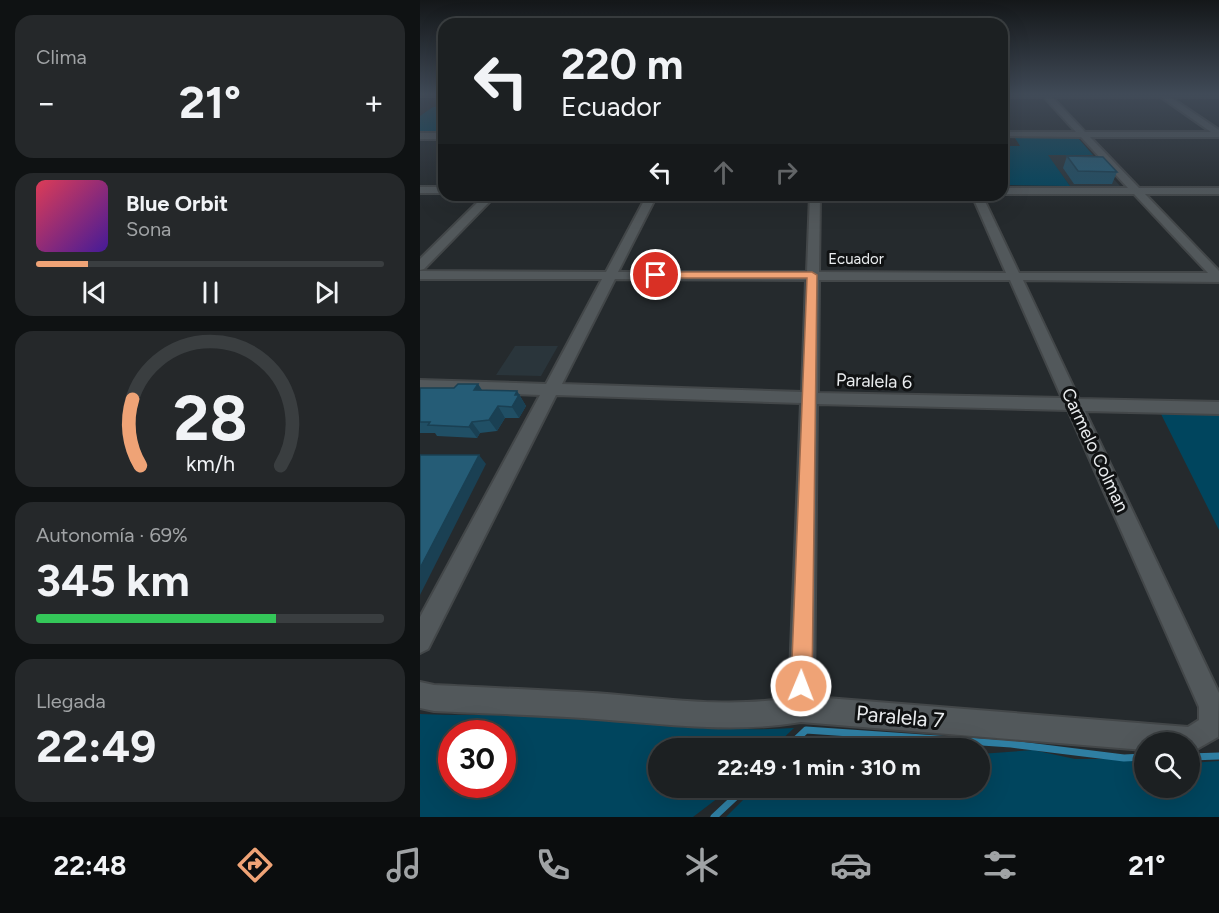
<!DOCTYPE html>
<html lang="es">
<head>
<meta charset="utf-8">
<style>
  :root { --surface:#1c2022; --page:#25282a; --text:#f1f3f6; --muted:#a0a3a5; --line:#3a3e40; --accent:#efa376 }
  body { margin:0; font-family:Figtree,sans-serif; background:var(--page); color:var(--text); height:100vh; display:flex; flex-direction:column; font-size:22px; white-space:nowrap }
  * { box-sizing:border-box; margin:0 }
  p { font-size:20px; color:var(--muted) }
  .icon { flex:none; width:33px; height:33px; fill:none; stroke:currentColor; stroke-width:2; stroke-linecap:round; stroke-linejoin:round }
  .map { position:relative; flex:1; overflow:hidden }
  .drawer { display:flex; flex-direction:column; gap:15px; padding:15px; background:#0f1213; width:420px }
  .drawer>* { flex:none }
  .top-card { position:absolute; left:18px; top:18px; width:570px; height:183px; border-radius:18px; box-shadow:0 6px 24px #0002,0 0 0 2px var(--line); background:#1c2022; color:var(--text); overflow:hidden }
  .fabs { position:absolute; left:714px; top:732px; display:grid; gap:12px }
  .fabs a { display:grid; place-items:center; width:66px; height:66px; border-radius:50%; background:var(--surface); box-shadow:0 6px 24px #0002,0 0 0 2px var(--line); font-size:30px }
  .speed { position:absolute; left:18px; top:720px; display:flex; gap:12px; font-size:30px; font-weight:700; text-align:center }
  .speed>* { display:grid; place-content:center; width:78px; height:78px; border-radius:50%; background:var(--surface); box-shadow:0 6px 24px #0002,0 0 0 2px var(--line); line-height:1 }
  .speed .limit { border:9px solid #d22; background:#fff; color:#111 }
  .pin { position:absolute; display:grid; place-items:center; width:51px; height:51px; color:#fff; margin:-26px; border:3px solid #fff; border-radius:50%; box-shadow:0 2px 6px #0007 }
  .me { position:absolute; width:66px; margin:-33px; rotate:1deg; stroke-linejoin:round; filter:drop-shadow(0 0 4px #0008) }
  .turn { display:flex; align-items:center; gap:21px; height:126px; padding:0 24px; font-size:27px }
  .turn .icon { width:78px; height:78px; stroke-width:2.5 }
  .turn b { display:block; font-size:42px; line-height:51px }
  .lanes { display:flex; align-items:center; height:57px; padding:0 24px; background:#0003; justify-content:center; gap:30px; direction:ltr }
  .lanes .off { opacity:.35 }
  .big { font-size:45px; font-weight:700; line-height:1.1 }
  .drawer .widget { flex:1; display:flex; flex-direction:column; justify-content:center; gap:9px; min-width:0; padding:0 21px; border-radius:18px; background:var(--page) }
  .drawer .dial { align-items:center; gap:0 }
  .dial svg { height:156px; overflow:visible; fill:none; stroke:var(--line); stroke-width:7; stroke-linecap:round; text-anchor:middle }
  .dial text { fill:var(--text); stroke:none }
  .song { display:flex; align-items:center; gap:18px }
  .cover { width:72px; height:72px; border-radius:9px; background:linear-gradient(135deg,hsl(350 70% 55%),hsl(260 70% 35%)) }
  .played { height:6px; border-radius:3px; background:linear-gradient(90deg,var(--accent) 15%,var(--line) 15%) }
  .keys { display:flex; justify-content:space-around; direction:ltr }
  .heat { display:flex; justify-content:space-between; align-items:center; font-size:33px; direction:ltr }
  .charge { height:9px; border-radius:4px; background:linear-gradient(90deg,#34c759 69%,var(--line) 0) }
  .trip { position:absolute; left:228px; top:738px; width:342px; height:60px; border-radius:30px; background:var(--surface); box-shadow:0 6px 24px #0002,0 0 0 2px var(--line); font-weight:700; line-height:60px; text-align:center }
  .tabs { display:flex; height:96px; justify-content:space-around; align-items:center; background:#0b0d0e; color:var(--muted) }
  .tabs .icon { width:42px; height:42px }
  .tabs .on { color:var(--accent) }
  .tabs b { font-size:27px; color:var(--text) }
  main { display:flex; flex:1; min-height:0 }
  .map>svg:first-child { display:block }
</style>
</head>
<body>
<main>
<section class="drawer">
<div class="widget"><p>Clima</p>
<div class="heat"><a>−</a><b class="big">21°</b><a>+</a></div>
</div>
<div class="widget">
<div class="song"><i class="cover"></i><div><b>Blue Orbit</b><p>Sona</p></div></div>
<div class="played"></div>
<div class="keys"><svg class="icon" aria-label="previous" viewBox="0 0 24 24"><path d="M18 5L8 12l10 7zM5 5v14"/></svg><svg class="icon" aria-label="pause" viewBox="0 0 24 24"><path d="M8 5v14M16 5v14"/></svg><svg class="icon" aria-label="next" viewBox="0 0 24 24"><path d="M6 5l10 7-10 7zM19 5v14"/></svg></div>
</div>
<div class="widget dial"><svg viewBox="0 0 100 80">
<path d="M14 69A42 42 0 1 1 86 69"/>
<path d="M14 69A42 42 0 0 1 10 35" stroke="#efa376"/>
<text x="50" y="56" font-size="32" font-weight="700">28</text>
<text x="50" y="72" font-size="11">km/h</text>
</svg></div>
<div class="widget"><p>Autonomía · 69%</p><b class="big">345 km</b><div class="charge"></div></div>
<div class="widget"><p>Llegada</p><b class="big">22:49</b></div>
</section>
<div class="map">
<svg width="799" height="817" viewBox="0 0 799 817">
  <rect width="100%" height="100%" fill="#252a2d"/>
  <path fill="#2a353b" d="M627,155H673L700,186H650Z
    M95,346H138L121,376L76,375Z"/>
  <path fill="#00455e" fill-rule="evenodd" d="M13,107H24V133L0,134V116Z
    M595,138H658L673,155H628L650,186L582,185V146H600Z
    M741,414H799V530Z
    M0,714C46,716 91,714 137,717C217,721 294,733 374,728L353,748H238V788H311L273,817H0ZM32,734H82V784H32Z
    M385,737L408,738L437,746L513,743L536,748H373Z
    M613,750L655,759H724V788H770V763L799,761V817H306L335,788H560V754Z"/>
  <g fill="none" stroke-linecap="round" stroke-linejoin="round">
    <path stroke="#2f7fa3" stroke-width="7" d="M367,748L386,730L591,744L704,758L724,757
      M770,757L799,756
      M294,817L325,788"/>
    <defs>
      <path id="minor" d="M0,94H24V96H0Z
        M582,94H799V97H750L799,130V137H670L719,188H799V194H725L799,271V282L603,280L659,399L799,402V414L665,411L799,693L798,737L770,753V742H724V750L381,722C316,733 254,725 189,720C130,715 72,714 14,711L0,708V682L14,685C72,688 129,690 187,694C248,699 308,708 369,698L381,403L136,395L8,649L0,653V617L120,395L0,390V380L126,384L182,279H0V271L186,272L227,195H237L198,272H387L390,195H400L399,272L586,273L552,195H562L599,273H788L714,194H582V188H708L661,137L582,136V132H656L624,97H582ZM632,97H741L791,132H665ZM195,279L386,280L382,392L142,384ZM399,280H590L642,398L398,393ZM397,404L648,410L779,707V720L768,727L394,697Z
        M0,133H24V139H0Z
        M0,187H24V193H0Z
        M65,195H76L4,269L0,270V259Z"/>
    </defs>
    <use href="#minor" stroke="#434749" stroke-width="4"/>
    <use href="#minor" fill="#52585b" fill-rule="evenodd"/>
  </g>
  <path fill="#204f65" d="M647,156L697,172L692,184H654L643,168Z
    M58,384L62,390L97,391L106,406L99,418H85L77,431L60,433L57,438L17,436L15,433H0V388H34Z"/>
  <path fill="#1a4053" d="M58,384L65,395L54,390Z
    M97,391L106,406L99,418L92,407L95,395Z
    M78,406L85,418L77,431L69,420Z
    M52,422L60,433L57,438L49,427Z
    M59,455L66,464L0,595V568Z"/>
  <path fill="#255c76" stroke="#1a4053" stroke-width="1.5" d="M647,156L683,157L697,172L658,171Z
    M38,384H58L54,390L97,391L95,395H99L92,407L78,406L69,420L52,422L49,427L8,425L10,422H0V388H34Z
    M0,455H59L0,568Z"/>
  <linearGradient id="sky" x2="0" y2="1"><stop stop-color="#141719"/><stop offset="0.45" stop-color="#404a57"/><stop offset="1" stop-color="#404a57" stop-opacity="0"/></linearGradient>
  <rect width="799" height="208" fill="url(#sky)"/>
  <path fill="#efa376" stroke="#9b6a4d" stroke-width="1.5" d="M232,272H392L397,275L392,686L389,693L381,696L374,693L371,686L387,278H236L231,275Z"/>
  <g text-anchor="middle" stroke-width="6" stroke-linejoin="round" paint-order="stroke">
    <g font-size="15" fill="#e9ecee" stroke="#101213">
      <text x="436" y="264">Ecuador</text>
    </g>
    <g font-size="18" fill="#e9ecee" stroke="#101213">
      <text transform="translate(454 381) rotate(2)" y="6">Paralela 6</text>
      <text transform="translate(675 450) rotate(65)" y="6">Carmelo Colman</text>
    </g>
    <g font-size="21" fill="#e9ecee" stroke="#101213">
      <text transform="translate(480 717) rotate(5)" y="7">Paralela 7</text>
    </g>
  </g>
</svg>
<div class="fabs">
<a><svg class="icon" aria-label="search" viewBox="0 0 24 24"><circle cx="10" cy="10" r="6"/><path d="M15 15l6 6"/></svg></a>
</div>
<div class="speed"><div class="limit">30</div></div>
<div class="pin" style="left:236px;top:275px;background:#d93025"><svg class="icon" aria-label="arrive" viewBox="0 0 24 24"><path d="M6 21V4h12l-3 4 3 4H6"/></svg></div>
<svg class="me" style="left:381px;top:686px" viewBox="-20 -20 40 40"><circle r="17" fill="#efa376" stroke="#fff" stroke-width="3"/><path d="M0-11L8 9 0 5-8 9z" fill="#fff"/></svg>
<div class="trip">22:49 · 1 min · 310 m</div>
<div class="top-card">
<div class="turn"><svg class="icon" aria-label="left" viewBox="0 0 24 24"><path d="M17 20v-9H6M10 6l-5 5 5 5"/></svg><div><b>220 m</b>Ecuador</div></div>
<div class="lanes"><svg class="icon" aria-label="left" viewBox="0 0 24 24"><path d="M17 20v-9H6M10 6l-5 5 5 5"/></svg><svg class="icon off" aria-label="ahead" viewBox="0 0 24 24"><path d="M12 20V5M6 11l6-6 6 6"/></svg><svg class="icon off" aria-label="right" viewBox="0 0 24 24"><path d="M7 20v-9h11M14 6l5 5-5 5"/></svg></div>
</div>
</div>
</main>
<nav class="tabs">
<b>22:48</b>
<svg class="icon on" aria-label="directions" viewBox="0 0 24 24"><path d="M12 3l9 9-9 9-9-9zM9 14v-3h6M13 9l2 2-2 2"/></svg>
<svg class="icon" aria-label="music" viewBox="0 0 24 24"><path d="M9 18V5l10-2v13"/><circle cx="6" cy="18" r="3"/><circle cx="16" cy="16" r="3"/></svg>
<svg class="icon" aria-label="phone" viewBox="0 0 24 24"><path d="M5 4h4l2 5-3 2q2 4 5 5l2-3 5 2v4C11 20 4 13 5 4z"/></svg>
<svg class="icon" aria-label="climate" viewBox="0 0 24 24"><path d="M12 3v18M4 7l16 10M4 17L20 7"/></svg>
<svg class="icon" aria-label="car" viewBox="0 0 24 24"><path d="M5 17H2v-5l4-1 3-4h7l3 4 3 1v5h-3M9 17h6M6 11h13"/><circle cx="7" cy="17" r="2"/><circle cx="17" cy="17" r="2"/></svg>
<svg class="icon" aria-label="filters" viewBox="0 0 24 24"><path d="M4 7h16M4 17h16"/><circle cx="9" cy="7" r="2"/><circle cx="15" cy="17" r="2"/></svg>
<b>21°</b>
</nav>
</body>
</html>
